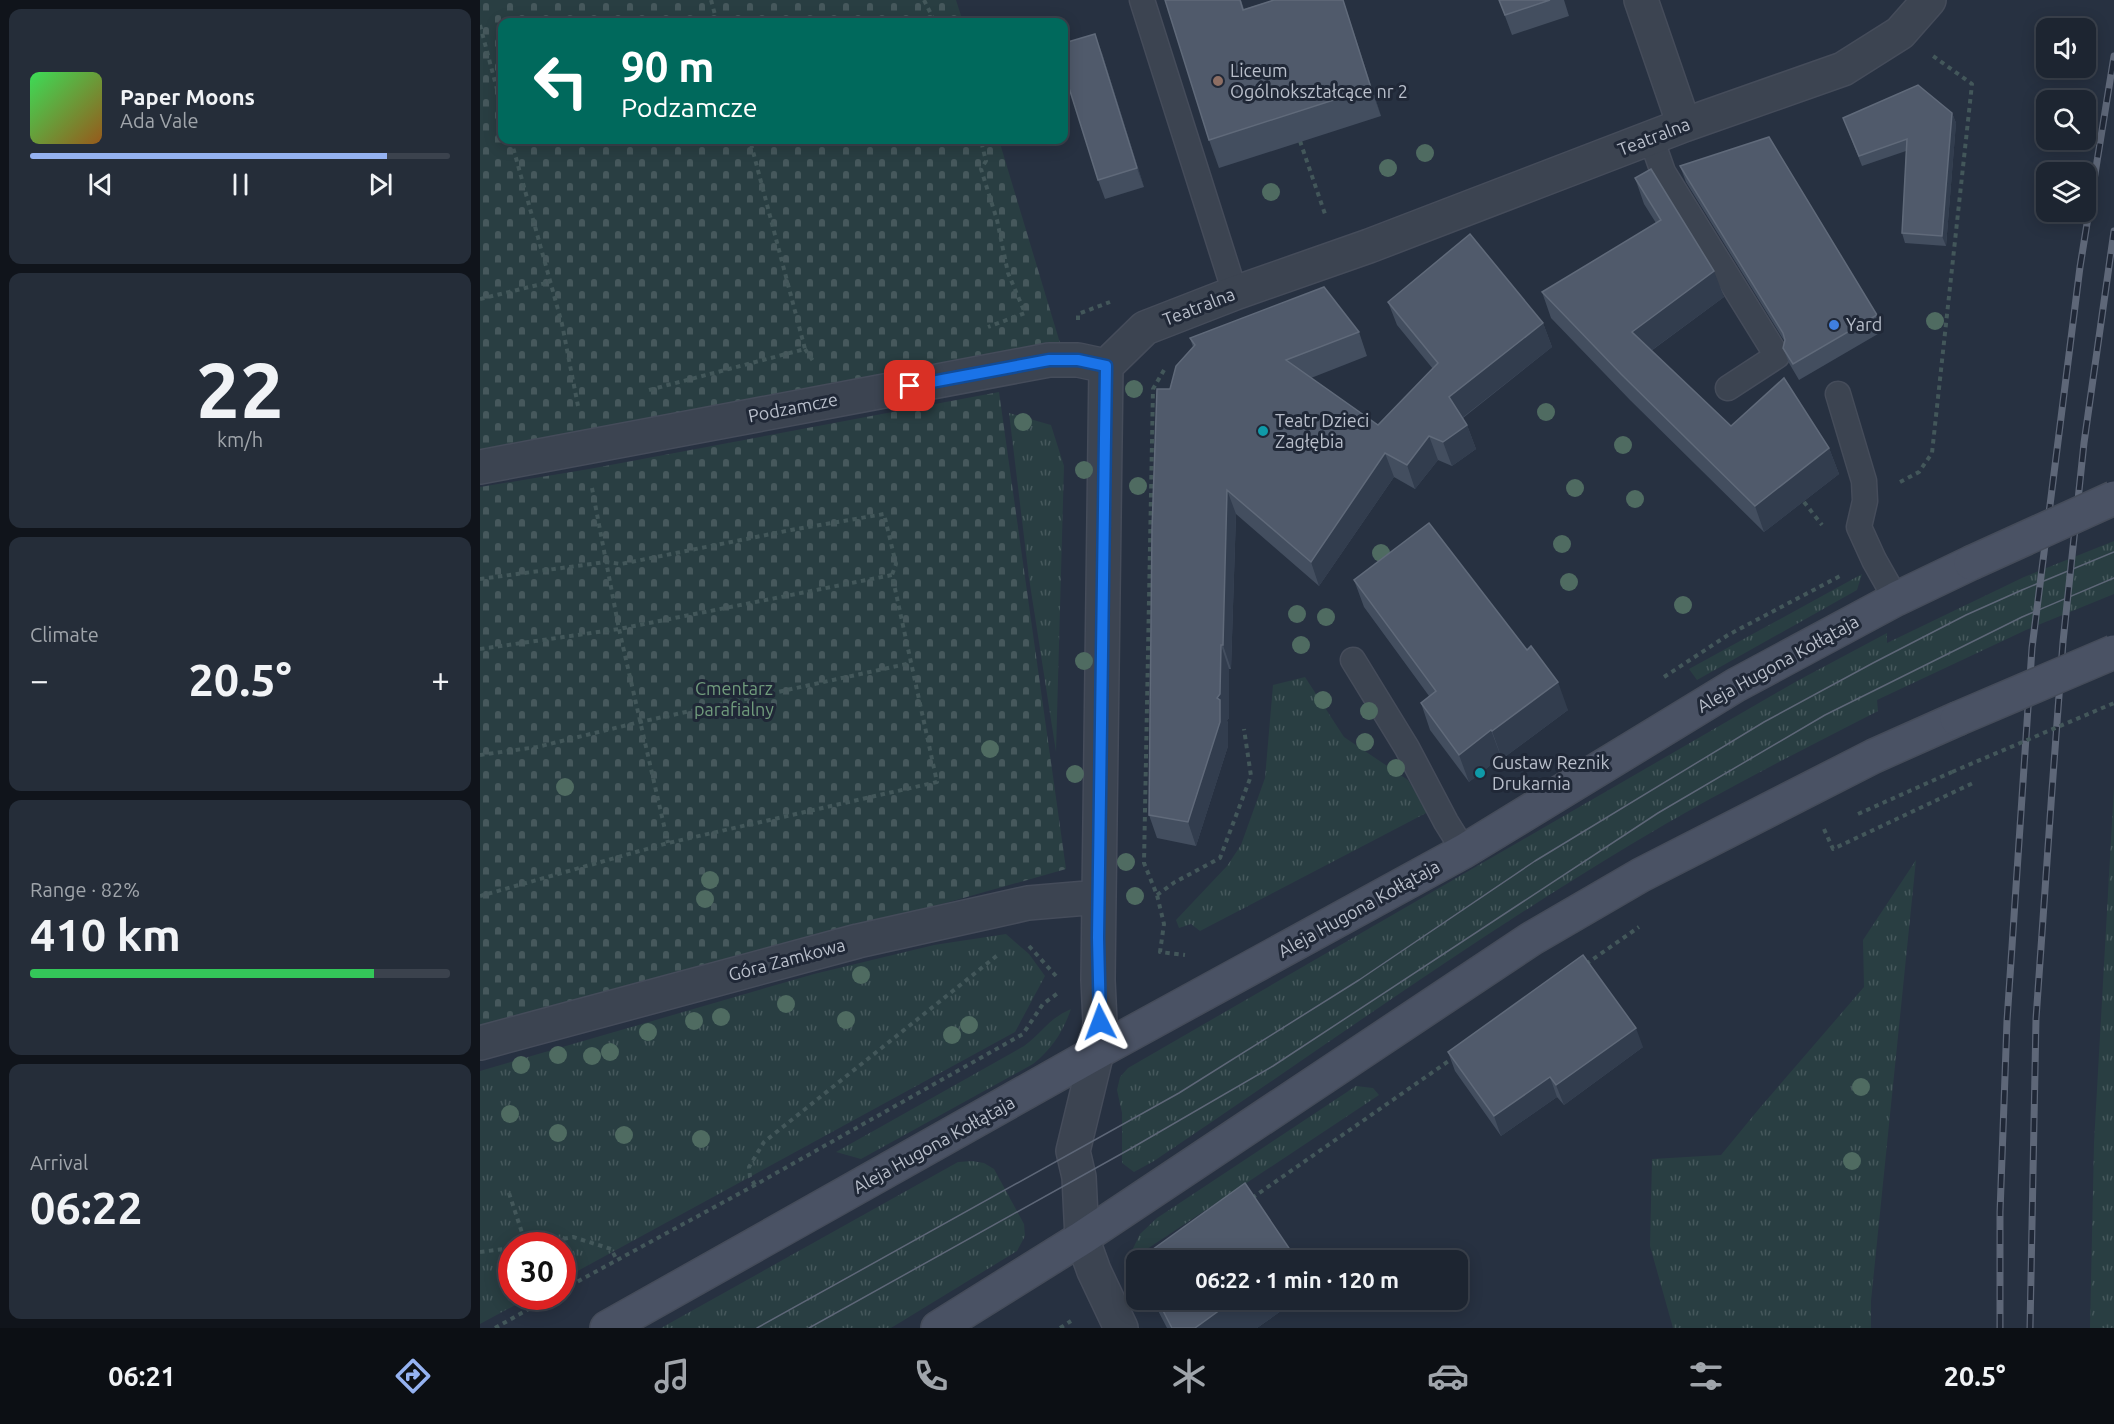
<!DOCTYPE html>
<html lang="en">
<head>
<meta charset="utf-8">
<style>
  :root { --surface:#1d2531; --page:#252d39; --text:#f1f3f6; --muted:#a0a5ab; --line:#3b424d; --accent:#95b2f1 }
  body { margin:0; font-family:Ubuntu,sans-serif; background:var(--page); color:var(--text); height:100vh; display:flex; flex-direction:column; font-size:22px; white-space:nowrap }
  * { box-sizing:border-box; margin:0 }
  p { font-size:20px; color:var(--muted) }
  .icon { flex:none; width:33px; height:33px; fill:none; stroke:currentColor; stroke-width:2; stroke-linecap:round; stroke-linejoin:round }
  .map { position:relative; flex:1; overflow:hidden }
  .side { display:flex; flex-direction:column; gap:9px; padding:9px; background:#10141b; width:480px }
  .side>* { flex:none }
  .banner { position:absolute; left:18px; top:18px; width:570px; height:126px; border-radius:12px; box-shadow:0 3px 15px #0003,0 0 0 2px var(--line); background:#00695c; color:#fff; overflow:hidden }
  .controls { position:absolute; left:1556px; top:18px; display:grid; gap:12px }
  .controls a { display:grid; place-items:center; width:60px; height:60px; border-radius:12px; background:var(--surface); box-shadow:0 3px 15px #0003,0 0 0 2px var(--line); font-size:30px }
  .speed { position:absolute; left:18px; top:1232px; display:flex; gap:12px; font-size:30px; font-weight:700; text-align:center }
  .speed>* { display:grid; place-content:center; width:78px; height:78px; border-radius:50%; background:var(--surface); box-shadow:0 3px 15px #0003,0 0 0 2px var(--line); line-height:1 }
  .speed .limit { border:9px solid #d22; background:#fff; color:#111 }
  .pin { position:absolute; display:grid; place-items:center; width:51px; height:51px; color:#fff; margin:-26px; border-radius:12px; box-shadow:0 3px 9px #0006 }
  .me { position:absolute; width:66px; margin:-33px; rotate:357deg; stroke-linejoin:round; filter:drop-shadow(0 0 4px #0008) }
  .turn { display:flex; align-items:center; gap:21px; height:126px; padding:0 24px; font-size:27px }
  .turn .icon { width:78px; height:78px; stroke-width:2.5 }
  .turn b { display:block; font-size:42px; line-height:51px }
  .big { font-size:45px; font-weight:700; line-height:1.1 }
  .side .widget { flex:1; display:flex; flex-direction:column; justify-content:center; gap:9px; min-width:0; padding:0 21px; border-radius:12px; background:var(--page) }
  .side .dial { align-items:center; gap:0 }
  .dial b { font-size:78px; line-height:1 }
  .song { display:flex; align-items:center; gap:18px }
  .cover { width:72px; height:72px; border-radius:9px; background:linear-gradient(135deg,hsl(130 70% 55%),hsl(30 70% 35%)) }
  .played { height:6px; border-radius:3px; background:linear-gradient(90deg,var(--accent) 85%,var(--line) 85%) }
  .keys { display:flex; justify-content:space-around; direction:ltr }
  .heat { display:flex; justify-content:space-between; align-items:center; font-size:33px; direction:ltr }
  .charge { height:9px; border-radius:4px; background:linear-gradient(90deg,#34c759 82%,var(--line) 0) }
  .trip { position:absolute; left:646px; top:1250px; width:342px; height:60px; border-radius:12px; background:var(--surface); box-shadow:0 3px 15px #0003,0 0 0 2px var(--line); font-weight:700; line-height:60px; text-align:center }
  .tab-bar { display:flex; height:96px; justify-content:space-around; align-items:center; background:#0c0f14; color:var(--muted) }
  .tab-bar .icon { width:42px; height:42px }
  .tab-bar .current { color:var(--accent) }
  .tab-bar b { font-size:27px; color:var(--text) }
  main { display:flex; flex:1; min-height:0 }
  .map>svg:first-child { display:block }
</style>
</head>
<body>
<main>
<section class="side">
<div class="widget">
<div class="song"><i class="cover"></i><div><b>Paper Moons</b><p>Ada Vale</p></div></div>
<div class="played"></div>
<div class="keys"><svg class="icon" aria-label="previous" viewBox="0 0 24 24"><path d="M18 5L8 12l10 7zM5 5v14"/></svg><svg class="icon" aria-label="pause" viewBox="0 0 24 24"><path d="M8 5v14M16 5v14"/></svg><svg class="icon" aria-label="next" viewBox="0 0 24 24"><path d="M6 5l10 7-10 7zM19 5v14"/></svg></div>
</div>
<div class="widget dial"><b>22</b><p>km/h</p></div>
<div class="widget"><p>Climate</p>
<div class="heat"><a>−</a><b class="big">20.5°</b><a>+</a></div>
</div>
<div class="widget"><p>Range · 82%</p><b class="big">410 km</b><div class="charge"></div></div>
<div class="widget"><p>Arrival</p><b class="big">06:22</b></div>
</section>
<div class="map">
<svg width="1634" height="1328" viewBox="0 0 1634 1328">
  <defs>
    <pattern id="grass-tufts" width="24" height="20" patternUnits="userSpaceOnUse" patternTransform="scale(1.5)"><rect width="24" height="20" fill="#293e42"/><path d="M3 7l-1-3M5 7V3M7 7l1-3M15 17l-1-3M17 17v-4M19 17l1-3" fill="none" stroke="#46585c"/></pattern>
    <pattern id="cemetery-stones" width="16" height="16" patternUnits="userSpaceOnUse" patternTransform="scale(1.5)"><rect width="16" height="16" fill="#293e42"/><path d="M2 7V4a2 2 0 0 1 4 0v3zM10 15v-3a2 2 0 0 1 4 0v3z" fill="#46585c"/></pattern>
  </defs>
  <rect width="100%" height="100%" fill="#273141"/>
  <path fill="url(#grass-tufts)" d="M529,413L571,425L584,466L576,752L549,578Z
    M1634,541V594L1546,630L1397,700L1398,711C1314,754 1231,796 1150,845C987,943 832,1055 674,1161L654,1172L642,1163V1113L637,1090L640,1077L648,1068L1317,681L1407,633V643L1544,577Z
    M1382,574L1377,590L1217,680L1209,669Z
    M825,677L864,737L928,780L948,812L720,931L711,924L699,928L696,920L747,866L761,845L785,778L793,685Z
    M1634,786V1328H1610L1614,1143Z
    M1436,860L1391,1301V1328H1193L1170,1246L1172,1159L1241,1155L1278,1110L1384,987L1383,940Z
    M526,934L549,954L565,976L535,1032L83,1279L82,1245H32V1296H52L0,1324V1071L334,974L454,945Z
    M591,1009C583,1032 572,1049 553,1064L381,1159L356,1152L544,1046C563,1032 568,1019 591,1009Z
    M876,1086L893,1088L899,1095L646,1263L660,1234L677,1218Z
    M492,1161L504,1163L514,1169L544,1224L545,1236L537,1251L411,1328H181L478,1162Z"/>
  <path fill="url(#cemetery-stones)" d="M0,0H476L483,22H22V140H519L580,343L102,433L0,450Z
    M519,392L586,869L0,1035V487L109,469Z"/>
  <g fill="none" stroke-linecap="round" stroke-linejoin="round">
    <defs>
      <path id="service" d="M662,0L755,293
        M1171,138L1183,172L1297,356L1248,388
        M1358,394L1384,481L1385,501L1379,527L1394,560L1416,599
        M873,660L927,748L966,822L984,851"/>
      <path id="minor" d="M1161,0L1204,125
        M0,467L569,360H598L626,366
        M0,1043L378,941L548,903L619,897
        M641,1328L614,1271L602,1238L599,1177L593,1151L617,1052L620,1022L618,980L619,897L626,366L665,328L755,293L889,246L1204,125L1363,69L1420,33L1449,0"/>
      <path id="secondary" d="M127,1328L617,1052L984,851L1256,685L1416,599L1491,563
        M458,1328L602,1238L1051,939L1161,875L1394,756L1477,719"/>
    </defs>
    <use href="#service" stroke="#454c5a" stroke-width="27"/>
    <use href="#minor" stroke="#454c5a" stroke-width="36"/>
    <use href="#secondary" stroke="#454c5a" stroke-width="36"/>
    <path stroke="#43575a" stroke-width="4" stroke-dasharray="4.5 4.5" stroke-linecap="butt" d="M231,0L237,22
      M444,0L455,22
      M0,25L22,108
      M31,140L82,324L98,406
      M492,140L502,145L506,161L501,169L517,220L528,273L545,313L508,327
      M820,141L846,217
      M0,299L70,282
      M598,320V314L630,302
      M325,349L333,361
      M684,370L673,389L664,863L677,895L684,924L680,952L705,955
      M169,390L325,349L270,140
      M1420,482L1439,472L1452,453L1492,84L1453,56
      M112,488L139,629L188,843
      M1324,502L1342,525
      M0,579L126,562L141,564L311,530L404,514L416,564L412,575
      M0,649L139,629L412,575L457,782L188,843L0,896
      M1184,677L1248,635L1362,575
      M0,755L57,747L160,722L431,663
      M1378,814L1472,772
      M1344,829L1353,849L1493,783
      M677,895L695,882L740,858L771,776L764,729
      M549,946L576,976
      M1106,964L1159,927
      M275,1185L270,1177L269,1167L284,1142L519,954
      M29,1193L46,1245
      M772,1198L973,1058
      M48,1245L93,1237L131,1249L137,1260
      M0,1252L32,1248
      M82,1290L275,1185L543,1034L563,1004L578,993
      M15,1328L72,1296
      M580,1328L591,1321"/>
    <use href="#service" stroke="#3c4451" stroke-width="24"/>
    <use href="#minor" stroke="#3c4451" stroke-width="33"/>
    <use href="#secondary" stroke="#4a5264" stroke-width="33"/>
    <path stroke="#5e6778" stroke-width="1.5" d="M277,1328L699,1093L879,980L1055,861L1284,722L1393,663L1486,615L1542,590L1634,552
      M329,1328L650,1149L793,1066L1178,813L1345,715L1542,617L1634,578"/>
    <defs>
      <path id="rail" d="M1520,1328V1212L1527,1021L1552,648L1600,267L1634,56
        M1550,1328L1556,1019L1572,790L1583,642L1604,443L1634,231"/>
    </defs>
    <use href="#rail" stroke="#5e6778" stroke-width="7"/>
    <use href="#rail" stroke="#202837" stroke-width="4.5" stroke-dasharray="14" stroke-linecap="butt"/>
    <defs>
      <path id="secondary-bridge" d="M1491,563L1634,498
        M1477,719L1634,652"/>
    </defs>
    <use href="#secondary-bridge" stroke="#454c5a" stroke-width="36" stroke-linecap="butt"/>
    <path stroke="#43575a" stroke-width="4" stroke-dasharray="4.5 4.5" stroke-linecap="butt" d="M1472,772L1634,703"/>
    <use href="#secondary-bridge" stroke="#4a5264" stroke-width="33"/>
  </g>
  <g fill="#4f6b61">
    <circle cx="945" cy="153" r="9"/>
    <circle cx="908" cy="168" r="9"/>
    <circle cx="791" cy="192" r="9"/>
    <circle cx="1455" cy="321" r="9"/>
    <circle cx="654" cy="389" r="9"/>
    <circle cx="1066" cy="412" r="9"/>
    <circle cx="543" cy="422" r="9"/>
    <circle cx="1143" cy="445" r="9"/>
    <circle cx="604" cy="470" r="9"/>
    <circle cx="658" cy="486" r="9"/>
    <circle cx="1095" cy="488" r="9"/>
    <circle cx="1155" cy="499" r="9"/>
    <circle cx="1082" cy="544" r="9"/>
    <circle cx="901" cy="553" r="9"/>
    <circle cx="1089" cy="582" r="9"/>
    <circle cx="1203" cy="605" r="9"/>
    <circle cx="817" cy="614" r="9"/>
    <circle cx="846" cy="617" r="9"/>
    <circle cx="821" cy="645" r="9"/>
    <circle cx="604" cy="661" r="9"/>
    <circle cx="843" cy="700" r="9"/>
    <circle cx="889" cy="711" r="9"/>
    <circle cx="885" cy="742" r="9"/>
    <circle cx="510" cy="749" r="9"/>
    <circle cx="916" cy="768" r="9"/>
    <circle cx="595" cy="774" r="9"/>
    <circle cx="85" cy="787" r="9"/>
    <circle cx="646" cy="862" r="9"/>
    <circle cx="230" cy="880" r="9"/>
    <circle cx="655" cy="896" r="9"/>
    <circle cx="225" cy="899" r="9"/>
    <circle cx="381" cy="975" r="9"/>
    <circle cx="306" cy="1004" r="9"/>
    <circle cx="241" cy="1017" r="9"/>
    <circle cx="366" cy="1020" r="9"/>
    <circle cx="214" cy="1021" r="9"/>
    <circle cx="489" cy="1025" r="9"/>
    <circle cx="168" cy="1032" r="9"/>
    <circle cx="472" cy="1035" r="9"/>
    <circle cx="130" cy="1052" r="9"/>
    <circle cx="78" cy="1055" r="9"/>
    <circle cx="112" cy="1056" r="9"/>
    <circle cx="41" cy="1065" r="9"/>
    <circle cx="1381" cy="1087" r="9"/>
    <circle cx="30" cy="1114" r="9"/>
    <circle cx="78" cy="1133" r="9"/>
    <circle cx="144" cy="1135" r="9"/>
    <circle cx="221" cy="1139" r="9"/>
    <circle cx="1372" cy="1161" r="9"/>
  </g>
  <path fill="#434e5f" d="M761,0L764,9L794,0H863L901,116L739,168L729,140Z
    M1019,0H1084L1089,16L1032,35Z
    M622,53L664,187L625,199L618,180Z
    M1472,113L1476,123L1466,246L1425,243L1422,233L1426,151L1382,166L1363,118Z
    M1200,166L1397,315L1403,331L1319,380L1309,363L1303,348L1305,342L1206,182Z
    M1155,178L1244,297L1171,351L1251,426L1349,448L1359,474L1284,532L1150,400L1071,318L1062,292L1176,223L1164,204Z
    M908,302L1063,323L1072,347L983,418L987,425L996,449L972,466L958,460L935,489L914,477L839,586L756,514L751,669H749V718L747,720L748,724V746L716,846L677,838L669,815L690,389L713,347L710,338L879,332L887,356L831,378L898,425L953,369L917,325Z
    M874,580L1088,710L1022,759L1021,757L989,782L950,730L941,703L949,696L884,607Z
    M1163,1047L1084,1105L1077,1097L1021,1136L975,1071L968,1052Z
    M672,1299H818L777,1328H687Z"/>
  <path fill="#323d4e" d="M863,0L866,8L901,116L891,88Z
    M615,34L622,53L664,187L657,168Z
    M1472,113L1476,123L1466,246L1462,236Z
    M1234,271L1244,297L1161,358L1152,332Z
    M1063,323L1072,347L978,421L969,397Z
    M987,425L996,449L972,466L963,442Z
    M949,436L958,460L935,489L927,465Z
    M1349,448L1359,474L1284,532L1275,506Z
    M905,453L914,477L839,586L831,562Z
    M747,490L756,514L751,669L743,645Z
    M741,645L749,669V718L747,720L748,724V746L716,846L708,822L737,698Z
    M1078,682L1088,710L1022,759L1012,731Z
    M1011,730L1021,757L989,782L979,755Z
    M1156,1028L1163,1047L1084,1105L1076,1085Z
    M1070,1077L1077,1097L1021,1136L1014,1116Z
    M755,1299H818L777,1328H715Z"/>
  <path fill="#505a6b" stroke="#606a7a" stroke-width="1.5" d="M685,0H760L763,10L794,0H863L891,88L729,140Z
    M1019,0H1070L1025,15Z
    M615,34L657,168L618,180L584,72V43Z
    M1438,85L1472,113L1462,236L1422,233L1427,139L1379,156L1363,118Z
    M1289,137L1397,315L1313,364L1303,348L1305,340L1303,333L1200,166Z
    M1171,169L1234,271L1152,332L1251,426L1304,378L1349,448L1275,506L1141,374L1062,292L1181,220L1155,178Z
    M990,234L1063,323L969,397L987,425L963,442L949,436L927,465L905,453L831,562L747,490L743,645H741L740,694L737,698L740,700V722L708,822L669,815L672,529L677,389H690L696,366L715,345L710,338L844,287L879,332L806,360L898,425L958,363L908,302Z
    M949,523L1047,650L1051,646L1078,682L1012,731L1011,730L979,755L941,703L956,691L874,580Z
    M1103,955L1156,1028L1076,1085L1070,1077L1014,1116L968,1052Z
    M765,1183L815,1257L810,1260H658Z
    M677,1299H755L715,1328H692Z"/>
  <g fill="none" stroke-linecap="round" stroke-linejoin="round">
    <defs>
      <path id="route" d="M430,386L569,360H598L626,366L618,938L620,1022"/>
    </defs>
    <use href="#route" stroke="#114b97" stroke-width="15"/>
    <use href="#route" stroke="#1a73e8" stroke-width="10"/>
  </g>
  <circle fill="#8d6e63" stroke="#202837" stroke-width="2" cx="738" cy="81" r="6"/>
  <circle fill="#3f7fe0" stroke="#202837" stroke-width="2" cx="1354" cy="325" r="6"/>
  <g fill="#0f9aa8" stroke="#202837" stroke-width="2">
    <circle cx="783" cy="431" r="6"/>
    <circle cx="1000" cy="773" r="6"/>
  </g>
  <g text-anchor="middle" stroke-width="6" stroke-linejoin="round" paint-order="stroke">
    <g font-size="18" fill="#b9bfcb" stroke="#202837" text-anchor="start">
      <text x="750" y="77">Liceum<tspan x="750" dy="21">Ogólnokształcące nr 2</tspan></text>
      <text x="1366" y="331">Yard</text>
      <text x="795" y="427">Teatr Dzieci<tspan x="795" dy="21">Zagłębia</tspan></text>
      <text x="1012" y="769">Gustaw Reznik<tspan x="1012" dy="21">Drukarnia</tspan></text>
    </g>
    <g font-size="18" fill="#b9bfcb" stroke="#202837">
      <text transform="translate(1174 137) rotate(-21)" y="6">Teatralna</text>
      <text transform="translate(719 307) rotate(-21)" y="6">Teatralna</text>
      <text transform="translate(313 408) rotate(-11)" y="6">Podzamcze</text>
      <text transform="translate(1298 664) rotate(-29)" y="6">Aleja Hugona Kołłątaja</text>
      <text transform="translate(879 909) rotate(-29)" y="6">Aleja Hugona Kołłątaja</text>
      <text transform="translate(307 960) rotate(-15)" y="6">Góra Zamkowa</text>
      <text transform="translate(454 1145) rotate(-29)" y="6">Aleja Hugona Kołłątaja</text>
    </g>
    <g font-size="18" fill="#709b7c" stroke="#202837">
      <text x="254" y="695">Cmentarz<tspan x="254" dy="21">parafialny</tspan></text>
    </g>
  </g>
</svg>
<div class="controls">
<a><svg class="icon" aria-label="sound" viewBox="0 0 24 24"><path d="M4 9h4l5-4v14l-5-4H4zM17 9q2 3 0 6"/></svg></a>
<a><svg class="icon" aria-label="search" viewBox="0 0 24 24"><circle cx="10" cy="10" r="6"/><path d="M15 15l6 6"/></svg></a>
<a><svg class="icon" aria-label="layers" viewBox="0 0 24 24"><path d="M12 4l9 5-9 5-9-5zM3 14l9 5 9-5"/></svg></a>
</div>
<div class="speed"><div class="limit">30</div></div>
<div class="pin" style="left:430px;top:386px;background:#d93025"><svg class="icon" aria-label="arrive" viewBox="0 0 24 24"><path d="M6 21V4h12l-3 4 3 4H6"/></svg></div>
<svg class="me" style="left:620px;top:1022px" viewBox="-20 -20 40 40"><path d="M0-17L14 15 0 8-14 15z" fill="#1a73e8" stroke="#fff" stroke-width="4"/></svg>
<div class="trip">06:22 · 1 min · 120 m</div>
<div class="banner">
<div class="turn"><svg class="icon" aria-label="left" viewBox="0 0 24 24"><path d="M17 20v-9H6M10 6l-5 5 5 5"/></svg><div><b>90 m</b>Podzamcze</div></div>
</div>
</div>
</main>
<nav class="tab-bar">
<b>06:21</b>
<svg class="icon current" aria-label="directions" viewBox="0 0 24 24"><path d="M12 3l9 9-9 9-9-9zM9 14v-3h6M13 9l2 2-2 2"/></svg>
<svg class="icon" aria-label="music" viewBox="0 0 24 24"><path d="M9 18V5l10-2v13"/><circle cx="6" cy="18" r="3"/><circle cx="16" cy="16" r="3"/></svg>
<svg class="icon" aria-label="phone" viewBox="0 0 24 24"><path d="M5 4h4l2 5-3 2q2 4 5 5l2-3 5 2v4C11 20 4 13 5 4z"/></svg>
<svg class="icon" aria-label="climate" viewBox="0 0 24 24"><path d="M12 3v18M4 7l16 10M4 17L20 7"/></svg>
<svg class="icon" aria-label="car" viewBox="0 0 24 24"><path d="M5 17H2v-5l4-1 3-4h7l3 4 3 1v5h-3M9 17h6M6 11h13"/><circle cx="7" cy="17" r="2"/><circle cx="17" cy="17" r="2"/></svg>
<svg class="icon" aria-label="filters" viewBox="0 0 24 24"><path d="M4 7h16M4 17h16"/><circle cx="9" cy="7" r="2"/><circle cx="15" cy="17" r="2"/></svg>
<b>20.5°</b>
</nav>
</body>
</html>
